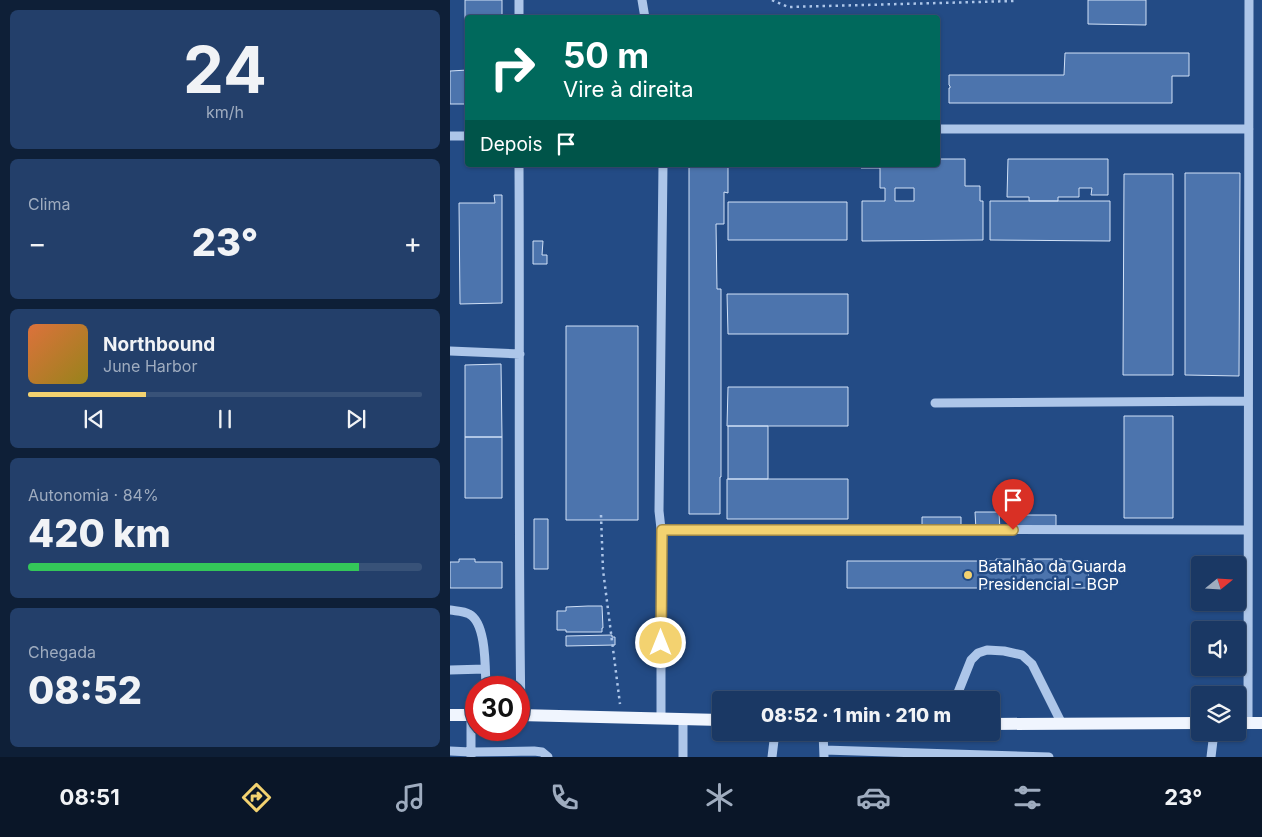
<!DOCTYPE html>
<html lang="pt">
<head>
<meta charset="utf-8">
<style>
  :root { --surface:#1a3864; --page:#233f6a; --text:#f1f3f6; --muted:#9facbf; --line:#385278; --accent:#f3d270 }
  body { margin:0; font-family:Inter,sans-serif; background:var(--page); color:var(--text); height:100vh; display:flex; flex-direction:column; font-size:19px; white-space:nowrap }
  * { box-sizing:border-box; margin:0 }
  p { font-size:16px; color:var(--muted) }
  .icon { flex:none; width:28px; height:28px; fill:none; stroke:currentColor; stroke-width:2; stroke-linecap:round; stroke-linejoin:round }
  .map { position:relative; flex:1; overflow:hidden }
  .details { display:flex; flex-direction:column; gap:10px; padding:10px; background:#0e1f37; width:450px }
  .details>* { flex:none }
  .top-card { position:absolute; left:15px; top:15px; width:475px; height:152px; border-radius:5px; box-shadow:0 1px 4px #0004,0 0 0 1px var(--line); background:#00695c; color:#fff; overflow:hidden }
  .needle { width:32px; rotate:72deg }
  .tools { position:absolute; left:741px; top:556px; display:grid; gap:10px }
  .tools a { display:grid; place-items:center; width:55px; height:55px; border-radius:5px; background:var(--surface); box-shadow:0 1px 4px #0004,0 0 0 1px var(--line); font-size:25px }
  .speed { position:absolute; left:15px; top:676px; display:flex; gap:10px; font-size:25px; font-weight:700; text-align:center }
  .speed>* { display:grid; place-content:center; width:65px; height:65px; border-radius:50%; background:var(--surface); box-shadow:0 1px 4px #0004,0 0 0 1px var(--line); line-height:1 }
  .speed .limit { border:8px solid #d22; background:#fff; color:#111 }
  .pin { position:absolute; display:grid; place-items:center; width:42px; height:42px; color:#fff; margin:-51px -21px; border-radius:50% 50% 50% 0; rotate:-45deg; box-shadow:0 0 5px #0007 }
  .pin .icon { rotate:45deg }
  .me { position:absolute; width:55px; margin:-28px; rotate:0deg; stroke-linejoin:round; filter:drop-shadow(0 0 4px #0008) }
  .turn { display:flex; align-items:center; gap:18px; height:105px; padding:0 15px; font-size:22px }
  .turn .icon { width:65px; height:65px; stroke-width:2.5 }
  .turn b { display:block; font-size:35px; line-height:42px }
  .then { display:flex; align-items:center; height:48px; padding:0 15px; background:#0003; gap:10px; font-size:19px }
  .big { font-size:38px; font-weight:800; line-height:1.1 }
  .details .widget { flex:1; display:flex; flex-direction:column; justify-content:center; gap:8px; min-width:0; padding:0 18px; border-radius:8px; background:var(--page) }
  .details .dial { align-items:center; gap:0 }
  .dial b { font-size:65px; line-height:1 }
  .song { display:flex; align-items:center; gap:15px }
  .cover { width:60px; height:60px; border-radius:8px; background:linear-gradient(135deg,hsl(20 70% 55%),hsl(50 70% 35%)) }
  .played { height:5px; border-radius:2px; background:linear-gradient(90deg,var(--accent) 30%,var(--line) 30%) }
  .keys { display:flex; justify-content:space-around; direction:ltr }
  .heat { display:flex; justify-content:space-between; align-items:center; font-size:28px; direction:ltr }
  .charge { height:8px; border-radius:4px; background:linear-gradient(90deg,#34c759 84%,var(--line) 0) }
  .trip { position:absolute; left:262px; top:691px; width:288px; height:50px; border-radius:5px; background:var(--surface); box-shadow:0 1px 4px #0004,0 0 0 1px var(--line); font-weight:800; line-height:50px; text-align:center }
  .tab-bar { display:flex; height:80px; justify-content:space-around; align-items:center; background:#0a1628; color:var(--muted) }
  .tab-bar .icon { width:35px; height:35px }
  .tab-bar .on { color:var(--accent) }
  .tab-bar b { font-size:22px; color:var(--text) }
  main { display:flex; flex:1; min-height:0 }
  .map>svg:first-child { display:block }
</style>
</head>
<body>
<main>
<section class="details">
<div class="widget dial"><b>24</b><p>km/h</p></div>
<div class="widget"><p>Clima</p>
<div class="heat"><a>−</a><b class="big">23°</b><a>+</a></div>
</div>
<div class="widget">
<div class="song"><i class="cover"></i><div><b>Northbound</b><p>June Harbor</p></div></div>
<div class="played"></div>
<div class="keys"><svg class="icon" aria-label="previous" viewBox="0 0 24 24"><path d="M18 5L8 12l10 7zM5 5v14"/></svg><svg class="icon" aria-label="pause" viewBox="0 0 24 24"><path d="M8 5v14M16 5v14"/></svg><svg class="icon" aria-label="next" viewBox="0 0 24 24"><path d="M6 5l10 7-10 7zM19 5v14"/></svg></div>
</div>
<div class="widget"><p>Autonomia · 84%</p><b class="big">420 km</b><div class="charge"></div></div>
<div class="widget"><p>Chegada</p><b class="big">08:52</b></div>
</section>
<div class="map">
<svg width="812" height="757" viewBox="0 0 812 757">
  <rect width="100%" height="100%" fill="#234b85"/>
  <path fill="#4c74ad" stroke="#d1e1f7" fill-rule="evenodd" d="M15,0H52V18H18V50H15Z
    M638,0H696V25L638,24Z
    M615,53H739V76H722V103H499V88H500V86L499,85V75H614Z
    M18,70V104H0V71Z
    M488,159H515V186H530V201H533V240L412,241V201H435V188H430V168H411V165H488ZM445,188H464V201H445Z
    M558,159H658V195H641L642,188H629V197H608V201H579V197H557Z
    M239,165H278V193L274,192V224H266L267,289H271V477H270V514H239Z
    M735,173H790L789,376L735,375Z
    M674,174H723V375H673Z
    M44,195H52V303L10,304L9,203H45Z
    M540,201H660V241L540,240Z
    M278,202H397V240H278Z
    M83,241H93L92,255H97V264H83Z
    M277,294H398V334H278Z
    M116,326H188V520H116Z
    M51,364L52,437H15V365Z
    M278,387H398V426H277Z
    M674,416H723V518H674Z
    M278,426H318V479H278Z
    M15,437H52V498H15Z
    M277,479H398V519H277Z
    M525,512H549L550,530H526Z
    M559,515H606V529H560Z
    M472,517H511V527H472Z
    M84,519H98V569H84Z
    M9,559H25V562H52V588H0V562H9Z
    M546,559H612V561H638L639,588H397V561H546Z
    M138,606H152L153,628H152V632H116V630H107V611H116V607Z
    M162,635V637H165V645L116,646V636Z"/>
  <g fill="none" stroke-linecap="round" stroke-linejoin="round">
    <path stroke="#adc6e9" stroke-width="2.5" stroke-dasharray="2.5 4" stroke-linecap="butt" d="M322,0L338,7L564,1L566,0
      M151,515L153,570L170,704"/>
    <path stroke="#adc6e9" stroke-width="9" d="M192,0L195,18
      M69,18V0
      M488,129H799
      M0,136H18
      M69,165C70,348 68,532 71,715
      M0,351L70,354
      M485,403L798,401
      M211,529L798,530
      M0,610C5,611 14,611 19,614C37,623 35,670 36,688
      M0,670L35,669
      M505,700L521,660L528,653L537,650L554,651L572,655L582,664L612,724
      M21,715V757
      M211,718V529L209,511L213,165
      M798,723L799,0
      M373,732L374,757
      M374,750L599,757
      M0,751L21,752L84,751L92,752L98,757
      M233,757V719
      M322,757L325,732
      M761,757L764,732"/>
    <path stroke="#f0f5fe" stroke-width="12" d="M0,715H26
      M69,715L271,720
      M788,723H812
      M541,724L750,723"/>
  </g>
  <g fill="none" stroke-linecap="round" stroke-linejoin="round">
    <defs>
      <path id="route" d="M211,643L212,530H563"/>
    </defs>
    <use href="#route" stroke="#9e8849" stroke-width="12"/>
    <use href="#route" stroke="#f3d270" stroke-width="9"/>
  </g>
  <circle fill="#f3d270" stroke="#234b85" stroke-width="2" cx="518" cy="575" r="5"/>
  <g text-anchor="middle" stroke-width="5" stroke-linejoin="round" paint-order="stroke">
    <g font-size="16" fill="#fff" stroke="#234b85" text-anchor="start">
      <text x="528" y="572">Batalhão da Guarda<tspan x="528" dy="18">Presidencial - BGP</tspan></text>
    </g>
  </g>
</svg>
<div class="tools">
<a><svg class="needle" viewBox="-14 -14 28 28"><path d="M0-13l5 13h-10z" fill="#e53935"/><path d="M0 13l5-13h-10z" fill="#9facbf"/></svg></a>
<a><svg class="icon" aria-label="sound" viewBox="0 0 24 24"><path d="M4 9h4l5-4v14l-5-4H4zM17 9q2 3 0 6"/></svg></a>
<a><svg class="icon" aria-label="layers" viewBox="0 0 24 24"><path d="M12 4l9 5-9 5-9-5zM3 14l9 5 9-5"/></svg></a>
</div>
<div class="speed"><div class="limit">30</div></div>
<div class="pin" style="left:563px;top:530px;background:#d93025"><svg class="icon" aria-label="arrive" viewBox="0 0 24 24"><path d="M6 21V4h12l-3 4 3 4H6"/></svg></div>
<svg class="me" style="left:211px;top:643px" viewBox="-20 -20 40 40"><circle r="17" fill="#f3d270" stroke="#fff" stroke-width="3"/><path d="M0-11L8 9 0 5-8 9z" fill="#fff"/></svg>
<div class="trip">08:52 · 1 min · 210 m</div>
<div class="top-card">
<div class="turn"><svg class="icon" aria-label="right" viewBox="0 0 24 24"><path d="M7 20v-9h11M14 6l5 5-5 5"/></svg><div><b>50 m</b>Vire à direita</div></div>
<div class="then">Depois<svg class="icon" aria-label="arrive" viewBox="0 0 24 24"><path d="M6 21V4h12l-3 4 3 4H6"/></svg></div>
</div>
</div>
</main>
<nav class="tab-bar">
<b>08:51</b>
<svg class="icon on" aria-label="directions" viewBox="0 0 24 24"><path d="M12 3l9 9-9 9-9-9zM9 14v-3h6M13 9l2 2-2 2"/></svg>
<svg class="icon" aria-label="music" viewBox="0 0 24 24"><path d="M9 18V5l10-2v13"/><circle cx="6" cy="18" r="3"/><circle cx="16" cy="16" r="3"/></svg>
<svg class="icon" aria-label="phone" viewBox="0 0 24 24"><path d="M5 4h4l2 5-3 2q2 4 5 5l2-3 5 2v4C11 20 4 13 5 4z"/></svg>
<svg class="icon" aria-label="climate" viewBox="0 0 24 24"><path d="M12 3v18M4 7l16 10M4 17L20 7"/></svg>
<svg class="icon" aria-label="car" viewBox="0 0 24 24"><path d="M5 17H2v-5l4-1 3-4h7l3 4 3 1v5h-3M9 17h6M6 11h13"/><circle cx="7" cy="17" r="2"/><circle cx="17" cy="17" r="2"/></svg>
<svg class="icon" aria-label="filters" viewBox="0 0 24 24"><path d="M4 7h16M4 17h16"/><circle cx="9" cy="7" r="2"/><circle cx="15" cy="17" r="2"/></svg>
<b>23°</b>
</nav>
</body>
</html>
